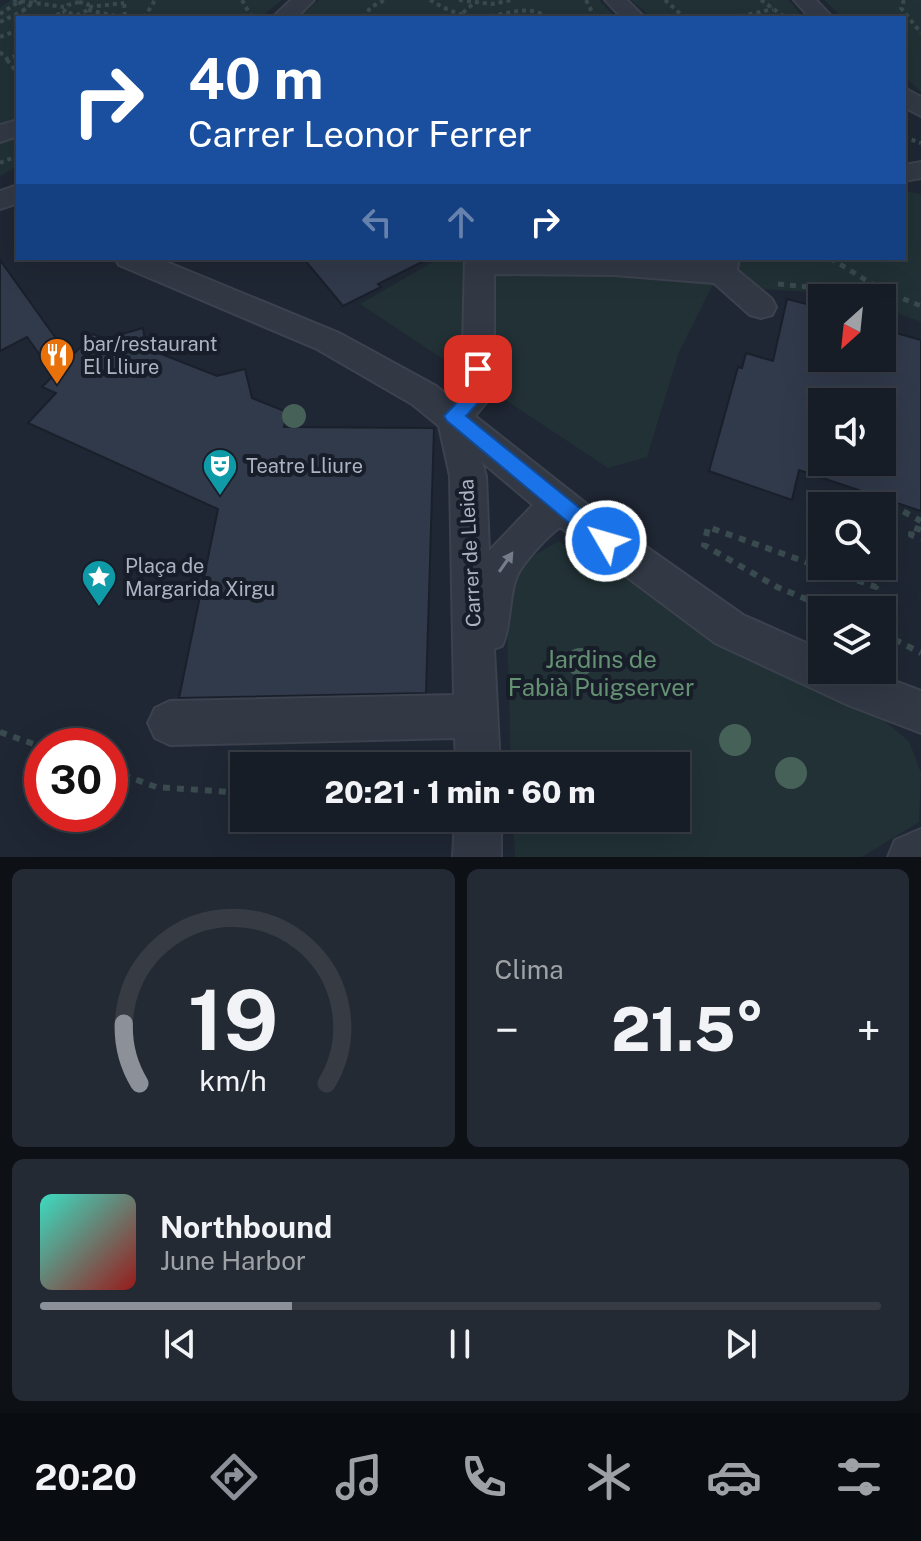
<!DOCTYPE html>
<html lang="es">
<head>
<meta charset="utf-8">
<style>
  :root { --surface:#171d27; --page:#242a33; --text:#f1f3f6; --muted:#9ea2a7; --line:#363b44; --accent:#8c9099 }
  body { margin:0; font-family:"Public Sans",sans-serif; background:var(--page); color:var(--text); height:100vh; display:flex; flex-direction:column; font-size:30px; white-space:nowrap }
  * { box-sizing:border-box; margin:0 }
  p { font-size:26px; color:var(--muted) }
  .icon { flex:none; width:44px; height:44px; fill:none; stroke:currentColor; stroke-width:2; stroke-linecap:round; stroke-linejoin:round }
  .map { position:relative; height:857px; overflow:hidden }
  .drawer { display:flex; flex-direction:column; gap:12px; padding:12px; background:#0d1015; flex:1 }
  .drawer>* { flex:none }
  .top-card { position:absolute; left:16px; top:16px; width:890px; height:244px; border-radius:0px; box-shadow:0 8px 32px #0002,0 0 0 2px var(--line); background:#1a4fa0; color:#fff; overflow:hidden }
  .needle { width:52px; rotate:207deg }
  .controls { position:absolute; left:808px; top:284px; display:grid; gap:16px }
  .controls a { display:grid; place-items:center; width:88px; height:88px; border-radius:0px; background:var(--surface); box-shadow:0 8px 32px #0002,0 0 0 2px var(--line); font-size:40px }
  .speed { position:absolute; left:24px; top:728px; display:flex; gap:16px; font-size:40px; font-weight:700; text-align:center }
  .speed>* { display:grid; place-content:center; width:104px; height:104px; border-radius:50%; background:var(--surface); box-shadow:0 8px 32px #0002,0 0 0 2px var(--line); line-height:1 }
  .speed .limit { border:12px solid #d22; background:#fff; color:#111 }
  .pin { position:absolute; display:grid; place-items:center; width:68px; height:68px; color:#fff; margin:-34px; border-radius:16px; box-shadow:0 4px 12px #0006 }
  .me { position:absolute; width:88px; margin:-44px; rotate:308deg; stroke-linejoin:round; filter:drop-shadow(0 0 6px #0008) }
  .turn { display:flex; align-items:center; gap:28px; height:168px; padding:0 40px; font-size:36px }
  .turn .icon { width:104px; height:104px; stroke-width:2.5 }
  .turn b { display:block; font-size:56px; line-height:68px }
  .lanes { display:flex; align-items:center; height:76px; padding:0 40px; background:#0003; justify-content:center; gap:40px; direction:ltr }
  .lanes .off { opacity:.35 }
  .big { font-size:60px; font-weight:800; line-height:1.1 }
  .drawer .card { flex:1; display:flex; flex-direction:column; justify-content:center; gap:12px; min-width:0; padding:0 28px; border-radius:12px; background:var(--page) }
  .drawer .dial { align-items:center; gap:0 }
  .dial svg { height:208px; overflow:visible; fill:none; stroke:var(--line); stroke-width:7; stroke-linecap:round; text-anchor:middle }
  .dial text { fill:var(--text); stroke:none }
  .song { display:flex; align-items:center; gap:24px }
  .cover { width:96px; height:96px; border-radius:12px; background:linear-gradient(135deg,hsl(170 70% 55%),hsl(0 70% 35%)) }
  .played { height:8px; border-radius:4px; background:linear-gradient(90deg,var(--accent) 30%,var(--line) 30%) }
  .keys { display:flex; justify-content:space-around; direction:ltr }
  .heat { display:flex; justify-content:space-between; align-items:center; font-size:44px; direction:ltr }
  .drawer .tiles { flex:1; display:grid; gap:12px; grid-template-columns:1fr 1fr }
  .card:last-child { grid-column:span 2 }
  .trip { position:absolute; left:230px; top:752px; width:460px; height:80px; border-radius:0px; background:var(--surface); box-shadow:0 8px 32px #0002,0 0 0 2px var(--line); font-weight:800; line-height:80px; text-align:center }
  .dock { display:flex; height:128px; justify-content:space-around; align-items:center; background:#090c10; color:var(--muted) }
  .dock .icon { width:56px; height:56px }
  .dock .selected { color:var(--accent) }
  .dock b { font-size:36px; color:var(--text) }
  .map>svg:first-child { display:block }
</style>
</head>
<body>
<div class="map">
<svg width="921" height="857" viewBox="0 0 921 857">
  <rect width="100%" height="100%" fill="#1f2734"/>
  <path fill="#213135" d="M11,0H282L260,18H18V166L0,176V7Z
    M319,0H599L616,18H298Z
    M631,0H788L804,18H652Z
    M824,0H921V92L904,76V18H843Z
    M904,191L921,194V322L882,307V298H841L810,292L712,286L679,352L647,457L608,468L360,304L440,258H904Z
    M559,541L568,548L583,551L755,662L883,720L909,741L921,773L919,822L862,857H515L513,818H676V766H511L506,591L522,562Z"/>
  <path fill="#313a4b" stroke="#1a202b" stroke-width="2" fill-rule="evenodd" d="M303,258H430L378,284L381,287L343,306Z
    M0,260L70,358L93,334L105,339L143,328L146,348L217,376L245,369L252,398L287,412L284,427L434,428L426,693L179,698L218,509L28,423L56,393L42,387L54,375L27,337L0,351Z
    M787,299L822,308V358H882V329L921,340V511L799,470L792,500L709,471L738,367L742,368L746,353L773,361ZM822,402H882V462H822Z"/>
  <g fill="none" stroke-linecap="round" stroke-linejoin="round">
    <defs>
      <path id="minor" d="M291,0H314L296,18H272Z
        M605,0H627L645,18H622Z
        M794,0H816L833,18H810Z
        M904,88L921,97V116L904,107Z
        M18,120V136L0,142V125Z
        M921,162V178L904,181V165Z
        M18,185V203L0,209V191Z
        M115,258H157L339,333L436,386L451,398L462,388L465,258H659L710,262L711,258H739L737,270L772,299L776,307L772,315L761,318L750,315L714,283L614,275L494,274V393L475,416L598,513L743,615L822,650V670H866L921,691V733L848,705L715,643L560,527C548,536 523,562 517,576C508,597 512,624 502,646L494,649L500,766H456L455,738L170,745L155,738L148,723L155,708L170,701L454,695L450,476L439,426L412,404L317,349L119,265ZM482,462L533,505L489,551L486,476Z
        M455,818H501V857H453Z
        M921,829V857H888L895,840Z"/>
    </defs>
    <use href="#minor" stroke="#3c424e" stroke-width="4"/>
    <path stroke="#394b4e" stroke-width="4" stroke-dasharray="4 4" stroke-linecap="butt" d="M13,0L64,7
      M242,0L252,18
      M430,0C445,9 462,17 479,17C504,17 527,2 549,18
      M459,0L492,4L512,0
      M586,0L595,18
      M665,0L685,18
      M761,0L786,18
      M904,0L901,8L921,33
      M19,1L29,18
      M79,2L88,4V10L77,15L64,12L68,5Z
      M89,7L124,3
      M88,10L125,18L124,0
      M0,14L20,1
      M49,18L64,12
      M144,18L155,0
      M363,18L371,7L385,0
      M457,18L473,4
      M733,18L773,9
      M0,22L23,11L36,0
      M0,37L18,30
      M0,52L7,59L18,55
      M7,60L16,71
      M904,137L921,143
      M0,163L12,158"/>
    <path stroke="#394b4e" stroke-width="5" stroke-dasharray="6 6" stroke-linecap="butt" d="M830,258L882,290L921,306
      M778,284L819,288"/>
    <path stroke="#394b4e" stroke-width="6" stroke-dasharray="7 7" stroke-linecap="butt" d="M882,521L884,501L921,521
      M921,530L912,527L911,535L921,539
      M833,610L777,587L704,545L708,527L876,587L878,566
      M882,633L921,653
      M0,732L42,747
      M110,770L156,787L244,793"/>
    <use href="#minor" fill="#323945" fill-rule="evenodd"/>
  </g>
  <g fill="#466157">
    <circle cx="294" cy="416" r="12"/>
    <circle cx="580" cy="662" r="14"/>
    <circle cx="735" cy="740" r="16"/>
    <circle cx="791" cy="773" r="16"/>
  </g>
  <defs><path id="oneway-solid" d="M-6-.8H1V-3.2L6.5 0L1 3.2V.8H-6Z" transform="scale(2)"/></defs>
  <use fill="#757c8a" href="#oneway-solid" transform="translate(506 562) rotate(-55)"/>
  <path fill="#1a73e8" stroke="#114b97" stroke-width="2" d="M478,362L487,369V393L466,416L613,535L616,541L613,548L606,550L599,548L447,421L444,416L469,390L470,369Z"/>
  <defs>
    <symbol id="restaurant-pin" viewBox="-11 -11 22 30"><path d="M0 17L-7.5 6A9.5 9.5 0 1 1 7.5 6Z" fill="#e8710a" stroke="#181e29"/><path d="M-5-6h1v4h1v-4h1v4h1v-4h1v5L-1.5 .5V6h-2V.5L-5-1ZM5-6V6H3V1.5H1.5Q1.5-4 5-6Z" fill="#fff"/></symbol>
    <symbol id="theatre-pin" viewBox="-11 -11 22 30"><path d="M0 17L-7.5 6A9.5 9.5 0 1 1 7.5 6Z" fill="#0f9aa8" stroke="#181e29"/><path d="M-5-5.5Q0-4 5-5.5V0Q5 5 0 6Q-5 5-5 0ZM-3.3-2.5H-1v1.5H-3.3ZM1-2.5H3.3v1.5H1ZM-2.8 1Q0 5.5 2.8 1Z" fill="#fff"/></symbol>
    <symbol id="sight-pin" viewBox="-11 -11 22 30"><path d="M0 17L-7.5 6A9.5 9.5 0 1 1 7.5 6Z" fill="#0f9aa8" stroke="#181e29"/><path d="M0-6L1.8-2.2L6-1.7L2.9 1.2L3.7 5.4L0 3.3L-3.7 5.4L-2.9 1.2L-6-1.7L-1.8-2.2Z" fill="#fff"/></symbol>
  </defs>
  <g fill-rule="evenodd">
    <use href="#restaurant-pin" x="37" y="335" width="40" height="54"/>
    <use href="#theatre-pin" x="200" y="446" width="40" height="54"/>
    <use href="#sight-pin" x="79" y="557" width="40" height="54"/>
  </g>
  <g text-anchor="middle" stroke-width="8" stroke-linejoin="round" paint-order="stroke">
    <g font-size="20" fill="#acb3c2" stroke="#181e29" text-anchor="start">
      <text x="83" y="351">bar/restaurant<tspan x="83" dy="23">El Lliure</tspan></text>
      <text x="246" y="473">Teatre Lliure</text>
      <text x="125" y="573">Plaça de<tspan x="125" dy="23">Margarida Xirgu</tspan></text>
    </g>
    <g font-size="20" fill="#acb3c2" stroke="#181e29">
      <text transform="translate(470 553) rotate(-93)" y="7">Carrer de Lleida</text>
    </g>
    <g font-size="24" fill="#659173" stroke="#181e29">
      <text x="601" y="668">Jardins de<tspan x="601" dy="28">Fabià Puigserver</tspan></text>
    </g>
  </g>
</svg>
<div class="controls">
<a><svg class="needle" viewBox="-14 -14 28 28"><path d="M0-13l5 13h-10z" fill="#e53935"/><path d="M0 13l5-13h-10z" fill="#9ea2a7"/></svg></a>
<a><svg class="icon" aria-label="sound" viewBox="0 0 24 24"><path d="M4 9h4l5-4v14l-5-4H4zM17 9q2 3 0 6"/></svg></a>
<a><svg class="icon" aria-label="search" viewBox="0 0 24 24"><circle cx="10" cy="10" r="6"/><path d="M15 15l6 6"/></svg></a>
<a><svg class="icon" aria-label="layers" viewBox="0 0 24 24"><path d="M12 4l9 5-9 5-9-5zM3 14l9 5 9-5"/></svg></a>
</div>
<div class="speed"><div class="limit">30</div></div>
<div class="pin" style="left:478px;top:369px;background:#d93025"><svg class="icon" aria-label="arrive" viewBox="0 0 24 24"><path d="M6 21V4h12l-3 4 3 4H6"/></svg></div>
<svg class="me" style="left:606px;top:541px" viewBox="-20 -20 40 40"><circle r="17" fill="#1a73e8" stroke="#fff" stroke-width="3"/><path d="M0-11L8 9 0 5-8 9z" fill="#fff"/></svg>
<div class="trip">20:21 · 1 min · 60 m</div>
<div class="top-card">
<div class="turn"><svg class="icon" aria-label="right" viewBox="0 0 24 24"><path d="M7 20v-9h11M14 6l5 5-5 5"/></svg><div><b>40 m</b>Carrer Leonor Ferrer</div></div>
<div class="lanes"><svg class="icon off" aria-label="left" viewBox="0 0 24 24"><path d="M17 20v-9H6M10 6l-5 5 5 5"/></svg><svg class="icon off" aria-label="ahead" viewBox="0 0 24 24"><path d="M12 20V5M6 11l6-6 6 6"/></svg><svg class="icon" aria-label="right" viewBox="0 0 24 24"><path d="M7 20v-9h11M14 6l5 5-5 5"/></svg></div>
</div>
</div>
<section class="drawer">
<div class="tiles">
<div class="card dial"><svg viewBox="0 0 100 80">
<path d="M14 69A42 42 0 1 1 86 69"/>
<path d="M14 69A42 42 0 0 1 8 46" stroke="#8c9099"/>
<text x="50" y="56" font-size="32" font-weight="700">19</text>
<text x="50" y="72" font-size="11">km/h</text>
</svg></div>
<div class="card"><p>Clima</p>
<div class="heat"><a>−</a><b class="big">21.5°</b><a>+</a></div>
</div>
<div class="card">
<div class="song"><i class="cover"></i><div><b>Northbound</b><p>June Harbor</p></div></div>
<div class="played"></div>
<div class="keys"><svg class="icon" aria-label="previous" viewBox="0 0 24 24"><path d="M18 5L8 12l10 7zM5 5v14"/></svg><svg class="icon" aria-label="pause" viewBox="0 0 24 24"><path d="M8 5v14M16 5v14"/></svg><svg class="icon" aria-label="next" viewBox="0 0 24 24"><path d="M6 5l10 7-10 7zM19 5v14"/></svg></div>
</div>
</div>
</section>
<nav class="dock">
<b>20:20</b>
<svg class="icon selected" aria-label="directions" viewBox="0 0 24 24"><path d="M12 3l9 9-9 9-9-9zM9 14v-3h6M13 9l2 2-2 2"/></svg>
<svg class="icon" aria-label="music" viewBox="0 0 24 24"><path d="M9 18V5l10-2v13"/><circle cx="6" cy="18" r="3"/><circle cx="16" cy="16" r="3"/></svg>
<svg class="icon" aria-label="phone" viewBox="0 0 24 24"><path d="M5 4h4l2 5-3 2q2 4 5 5l2-3 5 2v4C11 20 4 13 5 4z"/></svg>
<svg class="icon" aria-label="climate" viewBox="0 0 24 24"><path d="M12 3v18M4 7l16 10M4 17L20 7"/></svg>
<svg class="icon" aria-label="car" viewBox="0 0 24 24"><path d="M5 17H2v-5l4-1 3-4h7l3 4 3 1v5h-3M9 17h6M6 11h13"/><circle cx="7" cy="17" r="2"/><circle cx="17" cy="17" r="2"/></svg>
<svg class="icon" aria-label="filters" viewBox="0 0 24 24"><path d="M4 7h16M4 17h16"/><circle cx="9" cy="7" r="2"/><circle cx="15" cy="17" r="2"/></svg>
</nav>
</body>
</html>
